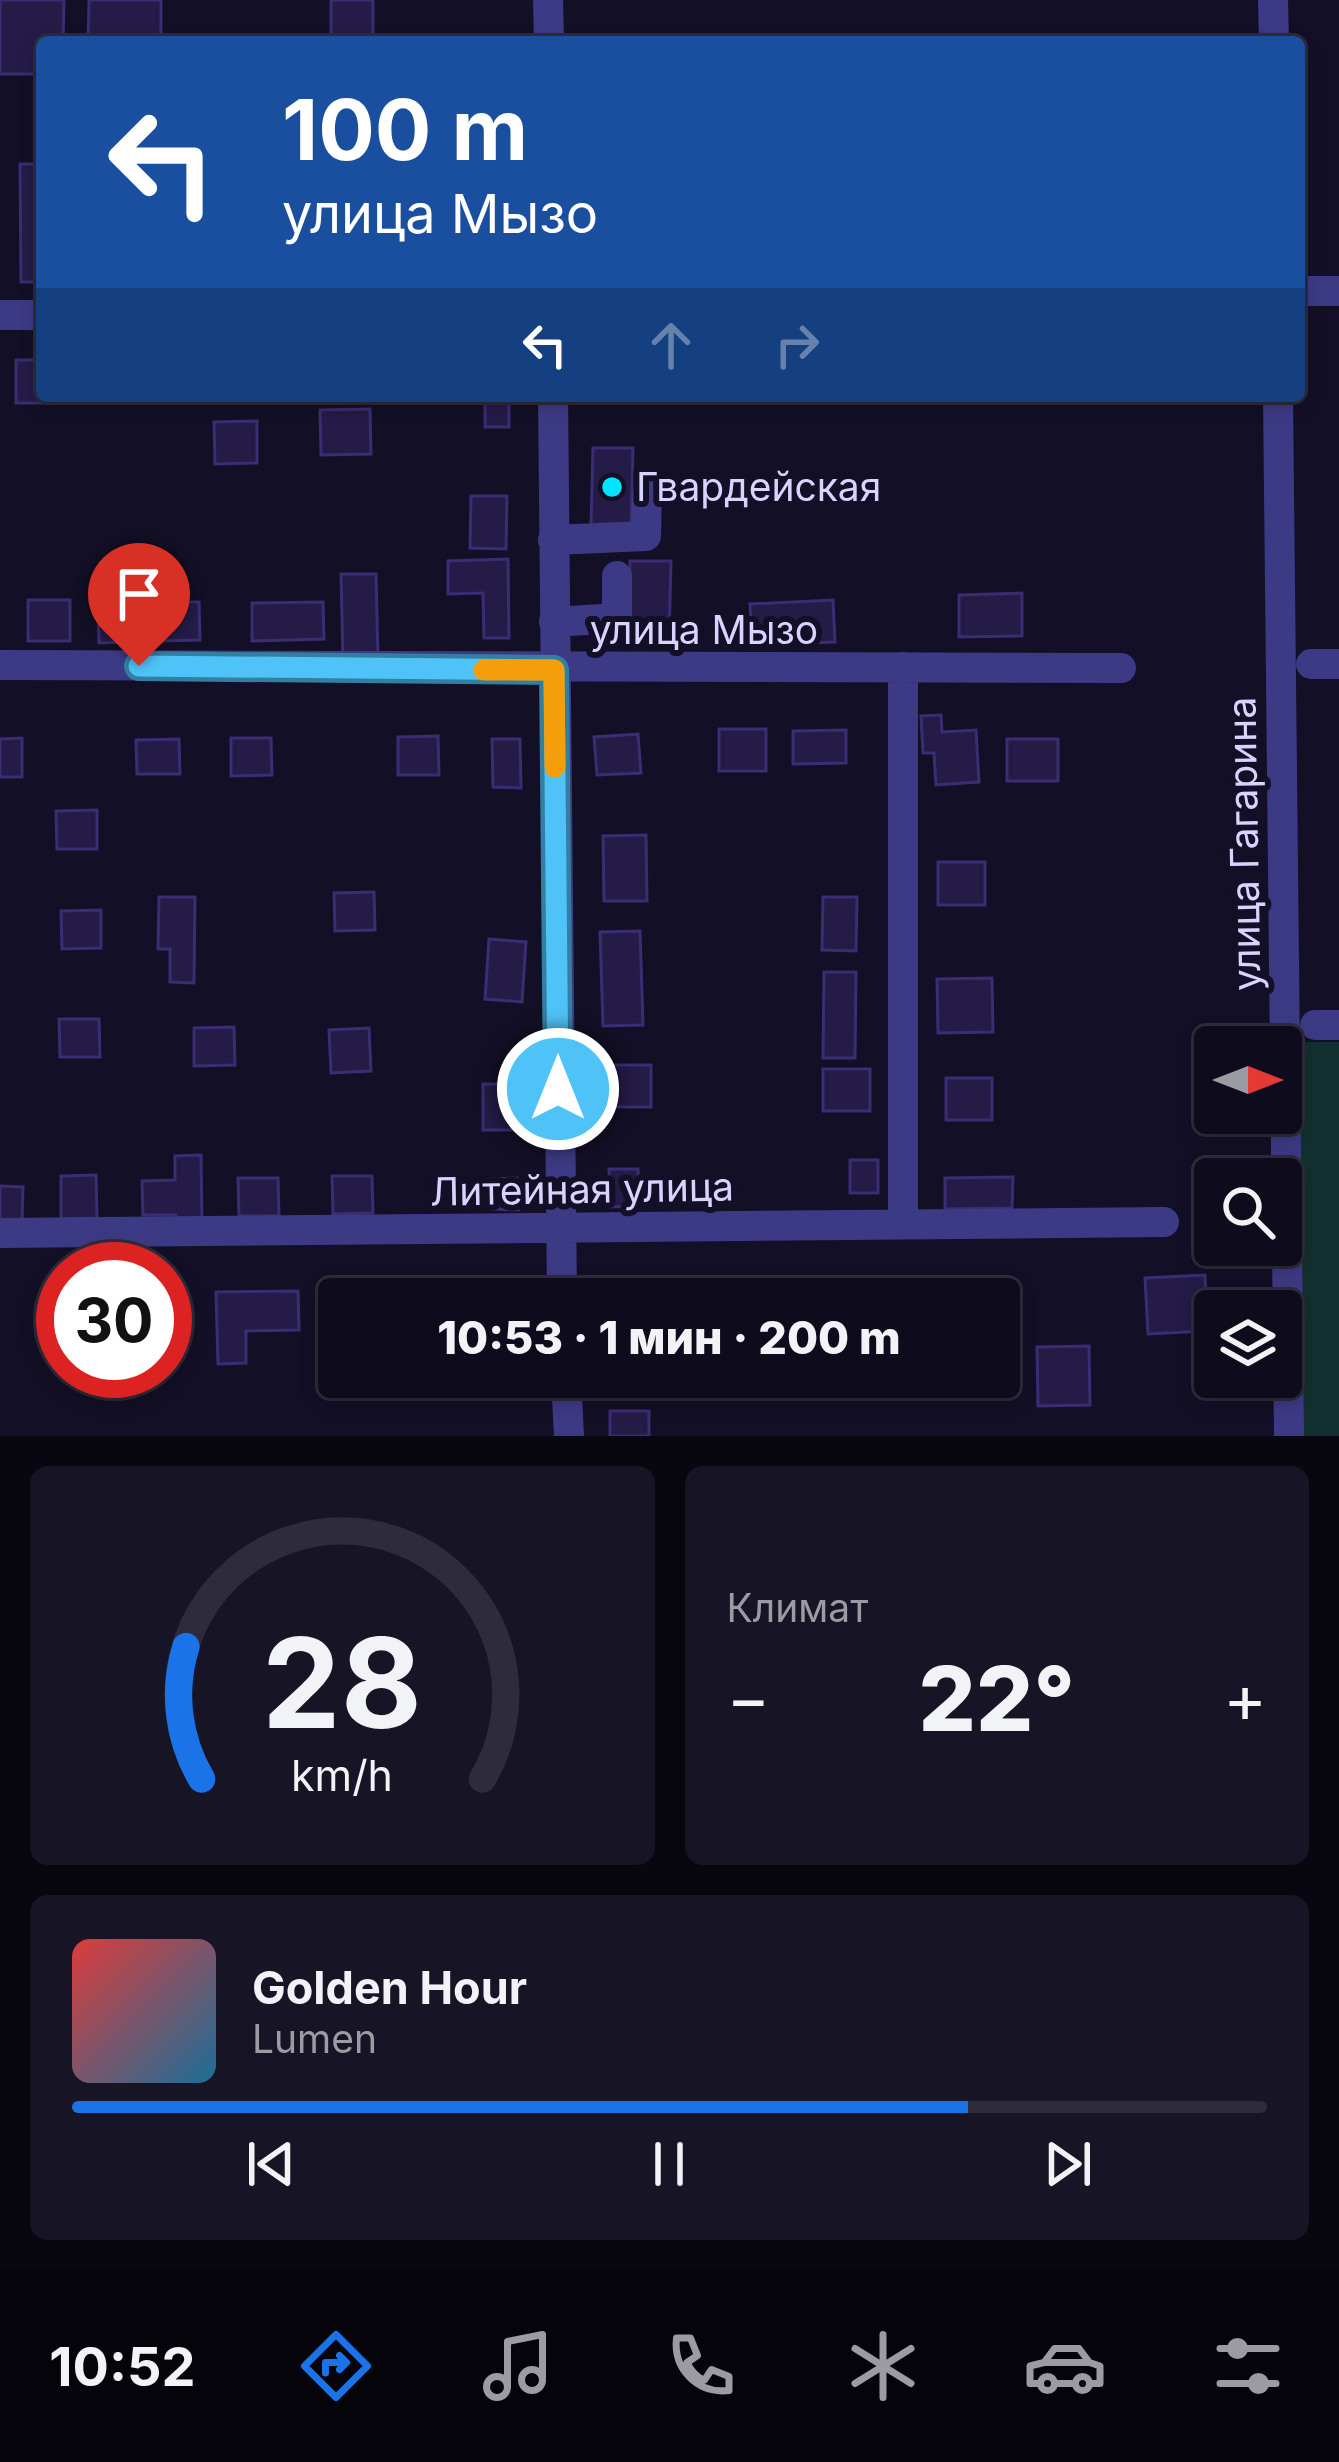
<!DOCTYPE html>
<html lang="ru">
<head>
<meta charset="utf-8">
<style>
  :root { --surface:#0e0b1c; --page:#171425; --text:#f1f3f6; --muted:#9b9ba3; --line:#2e2b3b; --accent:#1a73e8 }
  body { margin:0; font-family:Inter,sans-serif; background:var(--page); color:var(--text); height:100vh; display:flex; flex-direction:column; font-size:45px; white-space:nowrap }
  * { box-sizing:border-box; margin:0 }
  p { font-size:39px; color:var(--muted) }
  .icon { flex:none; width:66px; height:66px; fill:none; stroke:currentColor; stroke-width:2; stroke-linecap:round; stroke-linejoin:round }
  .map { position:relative; height:1436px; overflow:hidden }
  .side { display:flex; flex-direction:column; gap:30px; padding:30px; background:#08060f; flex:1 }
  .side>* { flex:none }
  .top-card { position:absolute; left:36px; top:36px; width:1269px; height:366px; border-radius:12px; box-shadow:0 6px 18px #0003,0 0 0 3px var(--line); background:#1a4fa0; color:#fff; overflow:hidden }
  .needle { width:78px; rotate:90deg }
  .controls { position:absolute; left:1194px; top:1026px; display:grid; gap:24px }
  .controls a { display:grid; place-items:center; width:108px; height:108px; border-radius:12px; background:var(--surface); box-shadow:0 6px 18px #0003,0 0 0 3px var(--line); font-size:60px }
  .speed { position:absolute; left:36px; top:1242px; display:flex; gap:24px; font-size:60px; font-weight:700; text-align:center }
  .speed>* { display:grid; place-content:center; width:156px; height:156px; border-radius:50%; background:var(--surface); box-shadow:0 6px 18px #0003,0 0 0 3px var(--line); line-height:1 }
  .speed .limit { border:18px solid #d22; background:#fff; color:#111 }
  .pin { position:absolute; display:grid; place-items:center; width:102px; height:102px; color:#fff; margin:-123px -51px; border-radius:50% 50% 50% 0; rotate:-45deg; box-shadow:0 0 12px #0007 }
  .pin .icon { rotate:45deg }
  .me { position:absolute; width:132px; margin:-66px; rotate:0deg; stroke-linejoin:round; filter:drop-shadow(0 0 9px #0008) }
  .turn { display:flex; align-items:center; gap:42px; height:252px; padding:0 48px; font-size:54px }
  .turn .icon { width:156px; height:156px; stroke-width:2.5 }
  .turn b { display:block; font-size:84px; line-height:102px }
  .lanes { display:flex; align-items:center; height:114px; padding:0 48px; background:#0003; justify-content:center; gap:60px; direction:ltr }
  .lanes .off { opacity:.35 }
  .big { font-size:90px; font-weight:800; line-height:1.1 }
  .side .widget { flex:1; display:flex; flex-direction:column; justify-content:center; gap:18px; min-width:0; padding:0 42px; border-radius:18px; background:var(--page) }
  .side .dial { align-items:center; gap:0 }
  .dial svg { height:312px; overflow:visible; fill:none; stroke:var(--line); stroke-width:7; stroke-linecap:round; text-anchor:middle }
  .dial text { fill:var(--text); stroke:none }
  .song { display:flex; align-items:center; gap:36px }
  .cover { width:144px; height:144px; border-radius:18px; background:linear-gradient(135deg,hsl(0 70% 55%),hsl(200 70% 35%)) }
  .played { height:12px; border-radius:6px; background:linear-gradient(90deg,var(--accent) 75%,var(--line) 75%) }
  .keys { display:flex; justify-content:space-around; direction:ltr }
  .heat { display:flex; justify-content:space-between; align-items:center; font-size:66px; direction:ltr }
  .side .tiles { flex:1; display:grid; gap:30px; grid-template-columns:1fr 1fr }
  .widget:last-child { grid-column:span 2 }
  .trip { position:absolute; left:318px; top:1278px; width:702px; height:120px; border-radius:12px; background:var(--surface); box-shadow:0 6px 18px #0003,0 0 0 3px var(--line); font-weight:800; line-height:120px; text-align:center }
  .tabs { display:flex; height:192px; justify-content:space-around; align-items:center; background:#06040b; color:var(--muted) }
  .tabs .icon { width:84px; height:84px }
  .tabs .selected { color:var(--accent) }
  .tabs b { font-size:54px; color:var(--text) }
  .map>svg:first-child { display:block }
</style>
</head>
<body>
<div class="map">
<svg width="1339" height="1436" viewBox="0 0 1339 1436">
  <rect width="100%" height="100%" fill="#130f26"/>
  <path fill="#12302f" d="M1299,1042H1339V1436H1299Z"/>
  <path fill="#241b47" stroke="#3b2d73" stroke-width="3" d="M0,0H64L63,42H42V74H0Z
    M89,0H161V42H88Z
    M331,0H373V42H331Z
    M634,36V42H585V37Z
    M20,164H42V282H21Z
    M16,360H42V396H61V403H16Z
    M485,396H509V427H485Z
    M749,396H813V402L749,403Z
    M370,409L371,454L321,455L320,410Z
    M257,421V463L215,464L214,422Z
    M593,448H633L631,527L591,526Z
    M471,496H507L506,549L470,548Z
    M508,559L509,638H484L483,593L448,594V561Z
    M630,561H671L669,640L629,639Z
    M341,574H376L378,659L343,660Z
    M129,588L131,642L99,643L97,590Z
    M1022,593V636L959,637V595Z
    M28,600H70V641H28Z
    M833,600L835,642L752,645L750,604Z
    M159,602H199L200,640L159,641Z
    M323,602L324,639L252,641V603Z
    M941,715L942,732L976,730L979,782L936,785L934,753H923L921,716Z
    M719,729H766V771H719Z
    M846,730V763L793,764V731Z
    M638,734L641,773L597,775L594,737Z
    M438,736L439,775H398V737Z
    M22,738V777H0V739Z
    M231,738H271L272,775L231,776Z
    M179,739L180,774H137L136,740Z
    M492,739H520L521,788L493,787Z
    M1007,739H1058V781H1007Z
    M97,810V849H57L56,811Z
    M646,835L647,901H604L603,836Z
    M938,862H985V905H938Z
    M374,892L375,930L335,931L334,893Z
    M159,897H195L194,983L170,982V949H158Z
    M823,897H857L856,951L822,950Z
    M101,910V948L62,949L61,911Z
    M640,931L643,1025L603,1026L600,932Z
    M489,939L526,942L522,1002L485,999Z
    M824,972H856L855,1058H823Z
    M992,978L993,1032L938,1033L937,979Z
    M59,1019H99L100,1057H60Z
    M234,1027L235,1065L194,1066V1028Z
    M369,1028L371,1071L331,1073L329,1030Z
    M605,1065H651V1107H605Z
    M823,1069H870V1111H823Z
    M946,1078H992V1120H946Z
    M483,1084H520V1130H483Z
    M201,1155L202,1227H177L176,1215H143L142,1181L175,1180V1156Z
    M850,1160H878V1193H850Z
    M609,1169H638L639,1206L610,1207Z
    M96,1175L97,1218L61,1219V1176Z
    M332,1176H372L373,1213L333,1214Z
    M1013,1177L1012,1208L945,1209V1178Z
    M238,1178H278L279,1216H239Z
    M517,1178L518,1210L491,1209L490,1179Z
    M0,1186L23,1187L22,1226L0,1225Z
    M1205,1275L1207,1331L1148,1334L1145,1278Z
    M298,1291L299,1330L246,1331V1363L218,1364L216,1292Z
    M751,1291H797V1299H751Z
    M477,1292H526V1299H476Z
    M932,1296H1016V1336H999V1299Z
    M1089,1346L1090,1405L1038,1406L1037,1347Z
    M610,1411H649V1436H610Z"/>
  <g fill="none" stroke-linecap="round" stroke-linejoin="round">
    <path stroke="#3d3a85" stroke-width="30" d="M548,0L549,42
      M1273,0L1274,42
      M1307,291H1339
      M0,315H42
      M553,396L562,1299
      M1278,396L1289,1436
      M553,540L646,536L647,494
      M554,622L617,618V576
      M1311,664H1339
      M0,665L1121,668
      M1315,1025H1339
      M903,1223V667
      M0,1233L1164,1222
      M566,1377L569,1436"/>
  </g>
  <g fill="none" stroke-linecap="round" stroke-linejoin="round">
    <defs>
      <path id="route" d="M139,666L554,670L558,1089"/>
    </defs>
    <use href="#route" stroke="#337fa1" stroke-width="30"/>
    <use href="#route" stroke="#4fc3f7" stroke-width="21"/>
    <path stroke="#f59e0b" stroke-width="21" d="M484,670H554L555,767"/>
  </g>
  <circle fill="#00e5ff" stroke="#130f26" stroke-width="4.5" cx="612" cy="487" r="12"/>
  <g text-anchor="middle" stroke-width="12" stroke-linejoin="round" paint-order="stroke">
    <g font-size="39" fill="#d9d4ff" stroke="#130f26" text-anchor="start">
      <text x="636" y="501">Гвардейская</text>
    </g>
    <g font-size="39" fill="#d9d4ff" stroke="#130f26">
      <text x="704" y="644">улица Мызо</text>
      <text transform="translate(1244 844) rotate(-91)" y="14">улица Гагарина</text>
      <text transform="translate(582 1189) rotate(-1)" y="14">Литейная улица</text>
    </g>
  </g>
</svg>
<div class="controls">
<a><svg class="needle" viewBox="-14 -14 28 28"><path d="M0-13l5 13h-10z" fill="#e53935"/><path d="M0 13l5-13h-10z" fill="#9b9ba3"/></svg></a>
<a><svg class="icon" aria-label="search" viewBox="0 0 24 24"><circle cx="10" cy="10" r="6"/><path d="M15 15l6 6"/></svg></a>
<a><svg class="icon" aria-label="layers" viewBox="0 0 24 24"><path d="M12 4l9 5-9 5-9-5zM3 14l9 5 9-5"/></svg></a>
</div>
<div class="speed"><div class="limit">30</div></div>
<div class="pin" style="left:139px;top:666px;background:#d93025"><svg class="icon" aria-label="arrive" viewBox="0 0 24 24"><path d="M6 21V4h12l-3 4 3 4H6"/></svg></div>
<svg class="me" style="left:558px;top:1089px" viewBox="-20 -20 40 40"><circle r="17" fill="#4fc3f7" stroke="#fff" stroke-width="3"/><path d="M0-11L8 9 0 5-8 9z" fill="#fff"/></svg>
<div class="trip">10:53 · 1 мин · 200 m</div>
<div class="top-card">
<div class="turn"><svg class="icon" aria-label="left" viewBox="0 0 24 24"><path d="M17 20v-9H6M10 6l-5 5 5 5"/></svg><div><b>100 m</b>улица Мызо</div></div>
<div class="lanes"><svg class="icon" aria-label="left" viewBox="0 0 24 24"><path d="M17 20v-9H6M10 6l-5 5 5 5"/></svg><svg class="icon off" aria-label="ahead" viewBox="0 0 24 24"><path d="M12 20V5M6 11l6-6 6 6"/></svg><svg class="icon off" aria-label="right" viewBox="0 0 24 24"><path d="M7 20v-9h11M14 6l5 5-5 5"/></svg></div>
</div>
</div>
<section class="side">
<div class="tiles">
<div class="widget dial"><svg viewBox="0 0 100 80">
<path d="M14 69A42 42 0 1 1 86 69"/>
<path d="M14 69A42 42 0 0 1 10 35" stroke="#1a73e8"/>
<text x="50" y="56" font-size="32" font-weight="700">28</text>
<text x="50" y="72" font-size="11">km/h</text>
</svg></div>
<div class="widget"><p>Климат</p>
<div class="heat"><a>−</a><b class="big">22°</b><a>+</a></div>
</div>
<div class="widget">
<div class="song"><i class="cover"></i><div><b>Golden Hour</b><p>Lumen</p></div></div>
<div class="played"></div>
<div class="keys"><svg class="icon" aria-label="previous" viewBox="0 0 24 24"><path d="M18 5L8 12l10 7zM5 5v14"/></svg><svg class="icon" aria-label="pause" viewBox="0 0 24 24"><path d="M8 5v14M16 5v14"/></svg><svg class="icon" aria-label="next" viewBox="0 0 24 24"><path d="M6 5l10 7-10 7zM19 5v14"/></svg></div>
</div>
</div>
</section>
<nav class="tabs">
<b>10:52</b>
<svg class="icon selected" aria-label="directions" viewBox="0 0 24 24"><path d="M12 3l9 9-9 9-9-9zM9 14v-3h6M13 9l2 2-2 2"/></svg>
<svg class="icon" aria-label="music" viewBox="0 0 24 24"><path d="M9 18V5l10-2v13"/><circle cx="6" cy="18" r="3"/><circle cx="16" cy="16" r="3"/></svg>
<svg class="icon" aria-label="phone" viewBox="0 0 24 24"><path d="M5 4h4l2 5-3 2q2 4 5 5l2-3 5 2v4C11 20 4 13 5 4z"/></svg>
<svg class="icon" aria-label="climate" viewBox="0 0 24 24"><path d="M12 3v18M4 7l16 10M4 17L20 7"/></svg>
<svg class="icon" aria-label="car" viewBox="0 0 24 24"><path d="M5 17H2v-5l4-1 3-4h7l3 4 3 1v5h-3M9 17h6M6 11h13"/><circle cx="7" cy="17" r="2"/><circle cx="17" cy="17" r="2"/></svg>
<svg class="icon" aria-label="filters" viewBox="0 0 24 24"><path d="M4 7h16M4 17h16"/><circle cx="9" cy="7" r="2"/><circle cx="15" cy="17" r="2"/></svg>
</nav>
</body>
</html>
